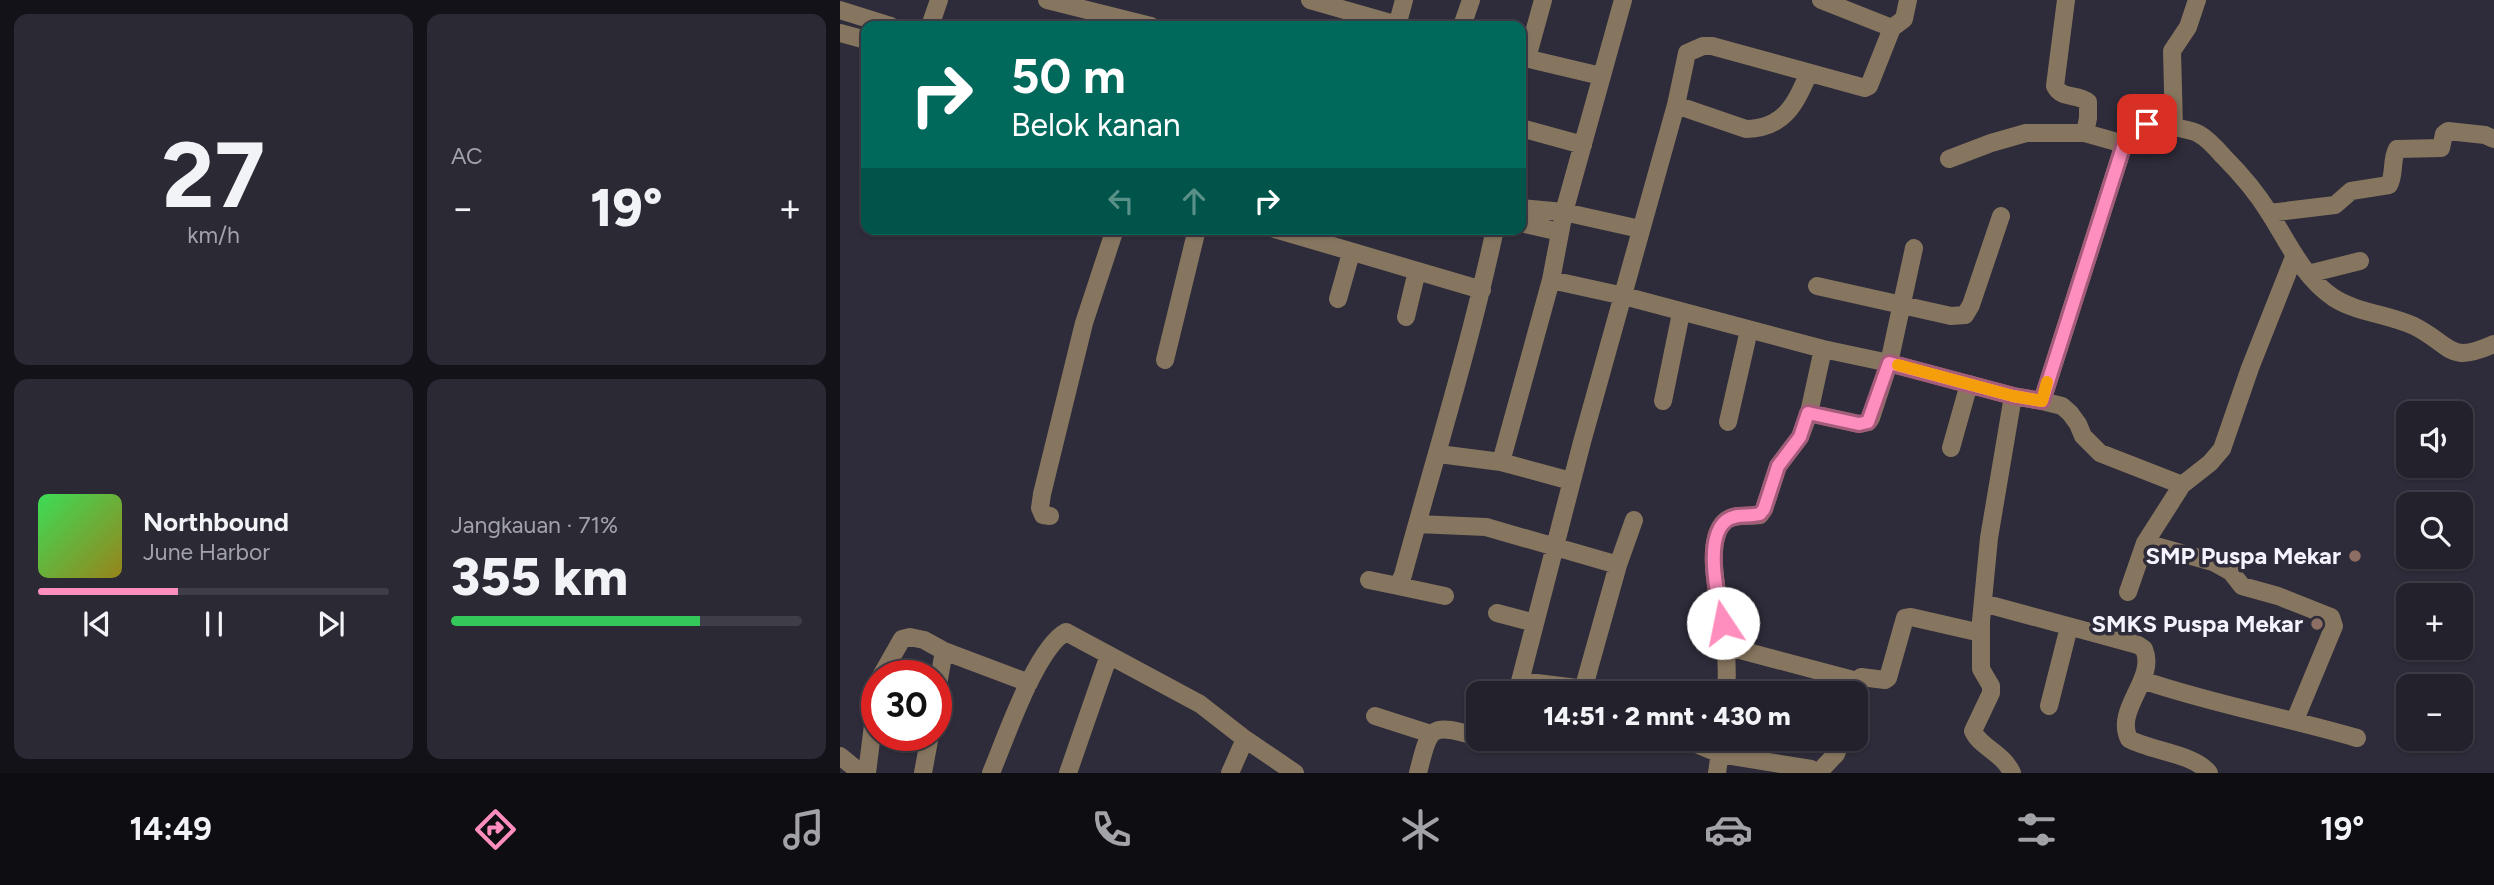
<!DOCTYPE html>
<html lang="id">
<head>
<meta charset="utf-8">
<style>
  :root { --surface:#22212c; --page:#2a2934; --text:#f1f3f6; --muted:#a2a3a9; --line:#3f3e48; --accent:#fe8ebd }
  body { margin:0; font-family:Figtree,sans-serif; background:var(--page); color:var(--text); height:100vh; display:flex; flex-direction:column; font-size:26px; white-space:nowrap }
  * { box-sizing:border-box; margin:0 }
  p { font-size:23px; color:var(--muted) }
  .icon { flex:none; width:38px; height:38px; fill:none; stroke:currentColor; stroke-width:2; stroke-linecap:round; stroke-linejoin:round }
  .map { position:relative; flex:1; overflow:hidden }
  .drawer { display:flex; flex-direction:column; gap:14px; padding:14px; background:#131218; width:840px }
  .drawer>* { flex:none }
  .guide { position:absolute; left:21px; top:21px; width:665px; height:214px; border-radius:14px; box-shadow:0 2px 5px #0004,0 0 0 2px var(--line); background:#00695c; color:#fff; overflow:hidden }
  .tools { position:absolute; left:1556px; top:401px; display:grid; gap:14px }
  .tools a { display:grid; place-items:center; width:77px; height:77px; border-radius:14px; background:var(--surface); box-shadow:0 2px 5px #0004,0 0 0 2px var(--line); font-size:35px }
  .speed { position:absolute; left:21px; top:660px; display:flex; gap:14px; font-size:35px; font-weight:700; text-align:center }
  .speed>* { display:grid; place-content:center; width:91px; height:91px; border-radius:50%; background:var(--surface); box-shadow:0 2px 5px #0004,0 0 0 2px var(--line); line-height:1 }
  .speed .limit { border:10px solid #d22; background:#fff; color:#111 }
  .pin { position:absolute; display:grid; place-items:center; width:60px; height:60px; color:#fff; margin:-30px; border-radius:14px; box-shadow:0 4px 10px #0006 }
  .me { position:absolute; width:77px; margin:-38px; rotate:349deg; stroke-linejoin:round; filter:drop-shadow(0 0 5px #0008) }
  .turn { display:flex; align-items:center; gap:24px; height:147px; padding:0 35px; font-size:32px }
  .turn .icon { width:91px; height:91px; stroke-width:2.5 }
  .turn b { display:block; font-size:49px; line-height:60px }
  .lanes { display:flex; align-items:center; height:66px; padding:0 35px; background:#0003; justify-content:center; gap:35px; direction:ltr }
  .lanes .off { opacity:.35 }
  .big { font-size:52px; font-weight:800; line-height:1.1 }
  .drawer .widget { flex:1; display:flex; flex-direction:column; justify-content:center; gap:10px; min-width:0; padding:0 24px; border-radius:14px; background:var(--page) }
  .drawer .dial { align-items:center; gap:0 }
  .dial b { font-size:91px; line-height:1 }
  .song { display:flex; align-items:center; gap:21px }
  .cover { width:84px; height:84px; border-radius:10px; background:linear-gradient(135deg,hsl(130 70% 55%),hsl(50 70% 35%)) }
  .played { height:7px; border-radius:4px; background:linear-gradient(90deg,var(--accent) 40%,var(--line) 40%) }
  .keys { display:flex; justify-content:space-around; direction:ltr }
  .heat { display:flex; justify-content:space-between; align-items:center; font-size:38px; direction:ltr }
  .charge { height:10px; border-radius:5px; background:linear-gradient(90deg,#34c759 71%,var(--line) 0) }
  .drawer .tiles { flex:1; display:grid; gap:14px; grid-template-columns:repeat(2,1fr) }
  .trip { position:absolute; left:626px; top:681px; width:402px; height:70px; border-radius:14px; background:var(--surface); box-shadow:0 2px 5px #0004,0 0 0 2px var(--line); font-weight:800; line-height:70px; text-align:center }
  .tab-bar { display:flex; height:112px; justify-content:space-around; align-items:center; background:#0e0d12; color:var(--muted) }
  .tab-bar .icon { width:49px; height:49px }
  .tab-bar .current { color:var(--accent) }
  .tab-bar b { font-size:32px; color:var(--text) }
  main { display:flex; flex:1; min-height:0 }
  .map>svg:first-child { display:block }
</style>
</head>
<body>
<main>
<section class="drawer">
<div class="tiles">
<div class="widget dial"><b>27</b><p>km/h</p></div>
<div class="widget"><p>AC</p>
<div class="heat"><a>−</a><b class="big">19°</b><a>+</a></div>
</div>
<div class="widget">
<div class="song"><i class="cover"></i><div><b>Northbound</b><p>June Harbor</p></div></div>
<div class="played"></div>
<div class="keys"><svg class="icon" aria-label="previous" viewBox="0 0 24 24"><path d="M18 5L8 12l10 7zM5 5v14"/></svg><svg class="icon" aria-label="pause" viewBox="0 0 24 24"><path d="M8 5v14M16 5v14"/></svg><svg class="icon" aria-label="next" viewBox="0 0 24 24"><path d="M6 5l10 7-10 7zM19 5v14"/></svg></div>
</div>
<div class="widget"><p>Jangkauan · 71%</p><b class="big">355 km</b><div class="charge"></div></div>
</div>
</section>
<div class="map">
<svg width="1654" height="773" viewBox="0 0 1654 773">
  <rect width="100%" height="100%" fill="#2e2c3a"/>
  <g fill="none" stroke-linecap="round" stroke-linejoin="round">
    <path stroke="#87765f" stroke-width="18" d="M207,0L311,26
      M470,0L561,26
      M981,0L1052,28
      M1226,0L1215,86C1222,100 1237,93 1248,102V118L1245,133L1284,144
      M0,10L51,26
      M90,26L99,0
      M557,26L564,0
      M622,26L631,0
      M0,33L26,40
      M681,57L761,76
      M687,58L703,0
      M836,105L906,129C945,128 955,104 969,73
      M1334,127C1342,129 1352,130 1359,134C1368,139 1376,148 1383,156C1400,173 1417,193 1430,214C1449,244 1463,277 1494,298C1518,313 1548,314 1574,326C1612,345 1608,365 1654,344
      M681,128L743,145
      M1109,159L1151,143L1186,133H1245
      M681,208L724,212L800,229
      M1429,213L1495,205L1511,191L1549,185C1555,174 1551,160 1557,149L1601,148L1604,134L1608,131L1645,135L1654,139
      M681,223L720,232
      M435,229L642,290
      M1468,274L1520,261
      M711,280L784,296L983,349L1049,363L1173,396L1202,401L1284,144C1301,122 1308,122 1334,127L1332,51L1348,27L1357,0
      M977,286L1111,316L1125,315L1131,305L1161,216
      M498,299L511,253
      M566,317L577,271
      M325,360L357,229
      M823,401L841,313
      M1202,401L1222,406L1230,413L1238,424L1243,436L1260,453L1342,485
      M969,413L1019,424L1028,422L1031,418L1049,363L1074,248
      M888,422L909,330
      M1111,448L1129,384
      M599,454L661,462L731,481
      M661,462L711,280L724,212L783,0
      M210,516L203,515L200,508L202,494L244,323L275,229
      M577,524L646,527L778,565L743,690
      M1305,543L1373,562L1391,572L1402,586L1438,596L1491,617L1494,626L1455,720
      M778,565L794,520
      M529,580L558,586L563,575C594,460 630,346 655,229
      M558,586L605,596
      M1288,592L1305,543L1342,485L1370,463L1382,449L1410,368L1454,257
      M1143,603L1298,645L1304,649C1317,679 1274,709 1289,739C1311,751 1355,754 1369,773
      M657,613L695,623
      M885,646L1017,681
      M41,676L62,639L70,637L84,640L104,651L189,683
      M1302,680C1372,704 1445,717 1517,738
      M681,681L777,693
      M677,693L742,442L836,105L847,53L863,46H872L1025,88L1029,86L1052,28L1064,19L1068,0
      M886,693C888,670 886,646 882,623C879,598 864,543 884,522C893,513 908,517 920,515L924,509L938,466L960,437L969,413L983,349
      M1013,693L1017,681L1021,677L1045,680L1048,678L1065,618L1071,617L1141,633
      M96,696L104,651
      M1209,706L1229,627
      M535,716L591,734
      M643,738L653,741L661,738
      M842,738L880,754L971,769L977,773
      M0,756L21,773
      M27,773L37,693
      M83,773L90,735
      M151,773C165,740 196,648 226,632L360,704L405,739L455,773
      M228,773L269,655
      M390,773L405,739
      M578,773C590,725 590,723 639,737
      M877,773L882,738
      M978,773L996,754L1002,738
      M1172,773C1163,753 1139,746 1133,731L1151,693V686L1141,669V621L1149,538L1173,396"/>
  </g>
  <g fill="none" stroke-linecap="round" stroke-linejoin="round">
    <defs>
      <path id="route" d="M883,623C878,598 863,537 887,520C896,513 909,517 920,514L924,509L938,466L960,437L968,413L1019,424L1028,422L1049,363L1173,396L1202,401L1284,144L1294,130L1307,124"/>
    </defs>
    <use href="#route" stroke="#a55c7b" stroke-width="18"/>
    <use href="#route" stroke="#fe8ebd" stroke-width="12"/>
    <path stroke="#f59e0b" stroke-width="12" d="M1058,365L1173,396L1202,401L1207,382"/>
  </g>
  <g fill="#8d6e63" stroke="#2e2c3a" stroke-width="2.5">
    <circle cx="1515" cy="556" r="7"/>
    <circle cx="1477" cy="624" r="7"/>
  </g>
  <g text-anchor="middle" stroke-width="7" stroke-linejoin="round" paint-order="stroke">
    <g font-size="24" font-weight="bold" fill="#f5f3fd" stroke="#2e2c3a" text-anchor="end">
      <text x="1501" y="564">SMP Puspa Mekar</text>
      <text x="1463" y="632">SMKS Puspa Mekar</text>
    </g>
  </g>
</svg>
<div class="tools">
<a><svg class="icon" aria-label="sound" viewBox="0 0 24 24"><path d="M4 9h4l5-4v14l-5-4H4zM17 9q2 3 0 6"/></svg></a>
<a><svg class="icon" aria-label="search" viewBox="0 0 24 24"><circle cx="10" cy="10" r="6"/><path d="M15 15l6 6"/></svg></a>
<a>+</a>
<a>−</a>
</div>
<div class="speed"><div class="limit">30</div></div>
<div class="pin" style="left:1307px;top:124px;background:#d93025"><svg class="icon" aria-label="arrive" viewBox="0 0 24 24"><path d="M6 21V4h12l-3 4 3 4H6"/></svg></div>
<svg class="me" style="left:883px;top:623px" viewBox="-20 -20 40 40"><circle r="19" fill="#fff"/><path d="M0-13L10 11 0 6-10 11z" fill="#fe8ebd"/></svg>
<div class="trip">14:51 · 2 mnt · 430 m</div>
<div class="guide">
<div class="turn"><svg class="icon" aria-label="right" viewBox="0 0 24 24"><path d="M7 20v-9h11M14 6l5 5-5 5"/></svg><div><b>50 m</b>Belok kanan</div></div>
<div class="lanes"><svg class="icon off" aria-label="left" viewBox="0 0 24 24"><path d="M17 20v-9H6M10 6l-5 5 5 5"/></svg><svg class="icon off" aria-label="ahead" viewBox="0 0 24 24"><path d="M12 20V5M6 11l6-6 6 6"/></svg><svg class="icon" aria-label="right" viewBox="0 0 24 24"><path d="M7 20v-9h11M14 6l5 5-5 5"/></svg></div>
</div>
</div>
</main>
<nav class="tab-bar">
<b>14:49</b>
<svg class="icon current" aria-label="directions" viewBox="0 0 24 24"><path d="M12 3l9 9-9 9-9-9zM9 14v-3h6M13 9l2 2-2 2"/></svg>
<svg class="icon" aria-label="music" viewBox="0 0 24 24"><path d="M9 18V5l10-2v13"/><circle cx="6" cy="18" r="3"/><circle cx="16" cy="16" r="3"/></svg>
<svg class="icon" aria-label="phone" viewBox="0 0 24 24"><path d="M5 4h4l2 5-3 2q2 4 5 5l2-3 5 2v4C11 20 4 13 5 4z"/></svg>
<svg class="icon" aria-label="climate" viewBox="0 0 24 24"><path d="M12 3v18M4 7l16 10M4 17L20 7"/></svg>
<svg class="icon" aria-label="car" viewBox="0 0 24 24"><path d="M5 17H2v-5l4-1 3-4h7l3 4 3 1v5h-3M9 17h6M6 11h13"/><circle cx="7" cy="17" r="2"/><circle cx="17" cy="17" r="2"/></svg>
<svg class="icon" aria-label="filters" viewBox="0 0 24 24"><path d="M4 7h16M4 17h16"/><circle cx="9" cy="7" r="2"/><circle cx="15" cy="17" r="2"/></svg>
<b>19°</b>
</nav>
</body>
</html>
